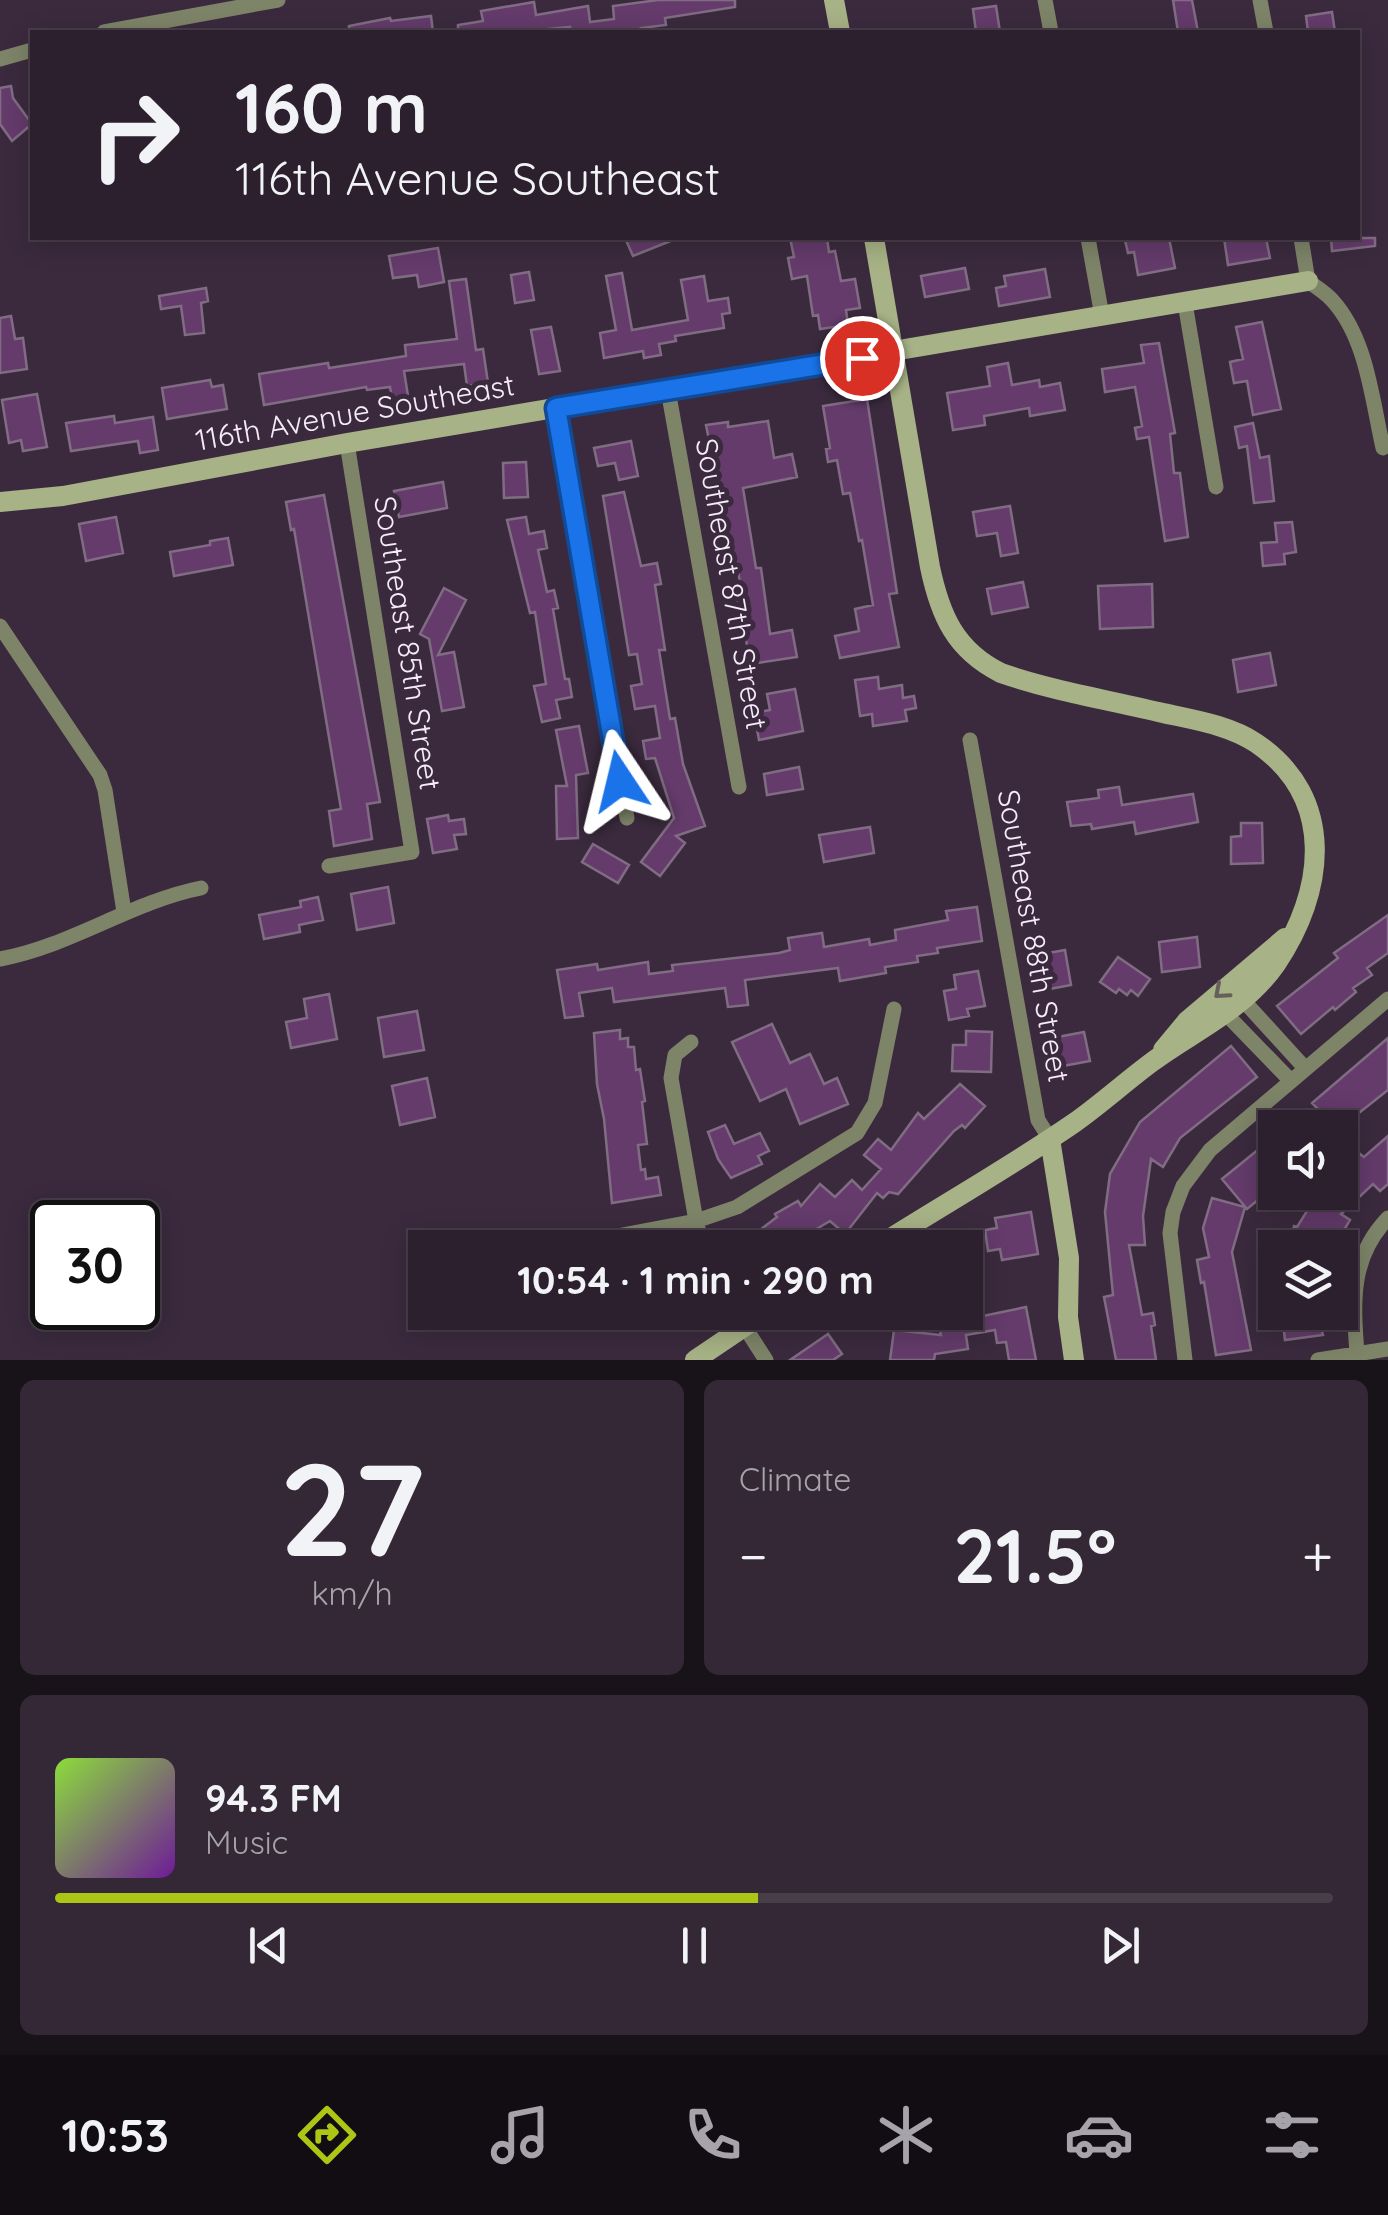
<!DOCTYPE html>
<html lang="en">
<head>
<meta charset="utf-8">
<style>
  :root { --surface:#2c202e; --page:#342836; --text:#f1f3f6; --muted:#a6a3aa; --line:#483e4a; --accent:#abc614 }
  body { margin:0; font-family:Quicksand,sans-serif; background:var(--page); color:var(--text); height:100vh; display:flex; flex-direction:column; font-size:38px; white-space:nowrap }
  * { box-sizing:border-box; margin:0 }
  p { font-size:32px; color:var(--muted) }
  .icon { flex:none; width:55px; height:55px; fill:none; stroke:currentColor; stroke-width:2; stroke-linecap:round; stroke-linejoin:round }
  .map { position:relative; height:1360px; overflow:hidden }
  .panel { display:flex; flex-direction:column; gap:20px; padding:20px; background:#181219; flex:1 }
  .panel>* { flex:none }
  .top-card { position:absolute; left:30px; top:30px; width:1330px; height:210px; border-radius:0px; box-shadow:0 5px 25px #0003,0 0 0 2px var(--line); background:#2c202e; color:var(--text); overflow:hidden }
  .buttons { position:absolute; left:1258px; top:1110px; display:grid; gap:20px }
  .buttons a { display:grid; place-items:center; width:100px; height:100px; border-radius:0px; background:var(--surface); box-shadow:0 5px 25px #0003,0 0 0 2px var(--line); font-size:50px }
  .speed { position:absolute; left:30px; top:1200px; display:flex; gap:20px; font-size:50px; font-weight:700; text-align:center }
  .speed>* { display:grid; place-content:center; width:130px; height:130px; border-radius:50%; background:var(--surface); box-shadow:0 5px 25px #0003,0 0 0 2px var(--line); line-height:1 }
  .speed .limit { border:5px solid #111; border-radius:15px; background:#fff; color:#111 }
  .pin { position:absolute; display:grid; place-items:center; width:85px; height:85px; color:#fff; margin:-42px; border:5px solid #fff; border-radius:50%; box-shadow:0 2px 10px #0007 }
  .me { position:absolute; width:110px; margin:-55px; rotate:350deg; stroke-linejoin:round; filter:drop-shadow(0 0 8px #0008) }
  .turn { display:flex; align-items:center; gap:35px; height:210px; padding:0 40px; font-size:45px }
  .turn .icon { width:130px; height:130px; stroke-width:2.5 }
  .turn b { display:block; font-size:70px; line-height:85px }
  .big { font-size:75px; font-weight:700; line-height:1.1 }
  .panel .widget { flex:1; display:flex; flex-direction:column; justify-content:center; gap:15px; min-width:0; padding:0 35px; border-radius:15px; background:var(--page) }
  .panel .dial { align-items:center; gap:0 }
  .dial b { font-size:130px; line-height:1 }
  .song { display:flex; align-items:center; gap:30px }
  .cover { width:120px; height:120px; border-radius:15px; background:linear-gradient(135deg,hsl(90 70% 55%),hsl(280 70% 35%)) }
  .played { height:10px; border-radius:5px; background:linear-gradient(90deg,var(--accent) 55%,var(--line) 55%) }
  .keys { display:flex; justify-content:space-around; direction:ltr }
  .heat { display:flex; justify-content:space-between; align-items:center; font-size:55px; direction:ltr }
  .panel .tiles { flex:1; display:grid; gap:20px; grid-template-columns:1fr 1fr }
  .widget:last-child { grid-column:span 2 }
  .trip { position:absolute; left:408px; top:1230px; width:575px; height:100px; border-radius:0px; background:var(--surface); box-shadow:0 5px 25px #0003,0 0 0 2px var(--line); font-weight:700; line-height:100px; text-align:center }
  .tabs { display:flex; height:160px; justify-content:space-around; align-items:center; background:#120d12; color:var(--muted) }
  .tabs .icon { width:70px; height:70px }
  .tabs .on { color:var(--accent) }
  .tabs b { font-size:45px; color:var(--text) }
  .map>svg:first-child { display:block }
</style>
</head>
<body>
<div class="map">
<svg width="1388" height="1360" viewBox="0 0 1388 1360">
  <rect width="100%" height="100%" fill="#3b2a3e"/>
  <path fill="#643b6b" stroke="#806c83" stroke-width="2.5" d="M658,0H735V7L665,18L666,25L641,28L642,32H570V27L519,32H458V25L483,21L481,11L534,2L536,15L588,6L590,22L614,19L613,6Z
    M1173,0H1192L1198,32H1178Z
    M996,6L1000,32H976L973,9Z
    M1332,12L1335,32H1308L1306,16Z
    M431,16L433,32H349V26L390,18L391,21Z
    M11,86L13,98L32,124L12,141L0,124V88Z
    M625,238H678L633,256Z
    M790,238H827L829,252L835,251L841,281L855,279L860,308L846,310L848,325L820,329L818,315L813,316L807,276L792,279L788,258L794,257Z
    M1141,238H1169L1175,268L1138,275L1134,252L1128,253L1125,240Z
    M1224,238H1266L1270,258L1228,265Z
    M1331,238H1375V246L1332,251Z
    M438,248L444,282L419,287L417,275L393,278L389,256Z
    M965,268L969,289L925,297L921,276Z
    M1045,269L1050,297L999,306L996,288L1006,286L1004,276Z
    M529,272L534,300L515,303L511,275Z
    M622,273L632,330L688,320L681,280L704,276L708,301L728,298L730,313L722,314L724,328L675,336L676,341L659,344L661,355L644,358L643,351L604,358L600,333L616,330L606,276Z
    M466,279L476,350L483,349L488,383L467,386L464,364L404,371L409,402L393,405L390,387L367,390L366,387L264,405L259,374L328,363L329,368L406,356L405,345L457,339L449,281Z
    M206,288L208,301L201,303L204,333L185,335L181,306L161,309L159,296Z
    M11,316L15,339L23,338L27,369L0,373V318Z
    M1262,322L1281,409L1253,415L1247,381L1234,383L1230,362L1243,359L1236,327Z
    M551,327L560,371L539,374L531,330Z
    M1159,343L1175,433L1170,434L1174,473H1180L1188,537L1165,541L1149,437L1137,439L1135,428L1142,426L1135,387L1105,392L1102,369L1144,363L1141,345Z
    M1008,363L1012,385L1039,380L1040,387L1060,383L1065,410L1030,416L1029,408L984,416L985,425L953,430L947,393L990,386L987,367Z
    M210,380L212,387L223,385L227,409L167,419L162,388Z
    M37,394L47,447L23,451L21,440L9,443L2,400Z
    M867,399L897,593L889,594L899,647L840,658L835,636L859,631L855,609L873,605L862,540L859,541L850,493L843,494L837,460L828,462L826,449L830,448L823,406Z
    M114,416L115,423L153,417L158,450L140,453L138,441L71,451L66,423Z
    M768,421L774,458L792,454L797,477L743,488L756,568H761L770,634L792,630L797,657L751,664L737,598L742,597L737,563L728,564L725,530H727L706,425L728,422V427Z
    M1253,423L1260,458L1269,456L1274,501L1254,503L1247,446L1239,448L1235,427Z
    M631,441L638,476L619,480L615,463L598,466L594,448Z
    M526,462L528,497L504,498L503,463Z
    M443,482L447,508L399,517L394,491Z
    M624,492L641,566L657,563L661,584L655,585L665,650H659L670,719L675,718L683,764L705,826L676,836L685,843L660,876L641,862L674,818L655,758L646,759L643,741L660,738L655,706L635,709L631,686L642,684L637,654L629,655L603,496Z
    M324,495L380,802L367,804L372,839L334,846L329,811L341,809L294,529L291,530L286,502Z
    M1010,506L1018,553L1001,556L997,533L977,536L973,512Z
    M116,517L123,553L86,561L79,524Z
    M526,517L529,534L544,531L547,548L538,550L547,592L554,590L558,608L553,609L565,679H569L572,697L556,700L560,718L542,722L534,686L546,684L535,612L530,613L507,520Z
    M1292,522L1296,552L1284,554L1285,564L1263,566L1261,543L1277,542L1275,523Z
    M228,538L233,565L174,576L170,552L210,545V541Z
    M1023,582L1028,607L992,614L987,589Z
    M1152,584L1153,627L1100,629L1098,586Z
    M444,588L466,600L438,655L454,652L464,707L442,711L429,639L420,634Z
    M1270,653L1276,685L1238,692L1233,660Z
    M878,677L879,689L902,685L903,698L914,696L916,708L905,710L907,721L873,726L872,714L860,716L855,680Z
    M795,689L803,731L759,740L754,713L770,710L767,694Z
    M579,726L588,773L576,775L578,838L557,839L556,786H567L556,730Z
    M799,767L803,789L767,795L764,774Z
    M1119,787L1122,805L1193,794L1198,822L1136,834L1134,822L1092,829L1091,824L1071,826L1067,802L1099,798L1098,790Z
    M448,815L449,821L464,819L466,834L454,835L457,849L433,853L427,819Z
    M1241,823H1262L1263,863L1231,864V837L1241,836Z
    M870,827L874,853L824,862L819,835Z
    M593,844L629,865L618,883L582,862Z
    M388,887L394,923L357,930L351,894Z
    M318,897L323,920L299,925L300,932L264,939L259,915L301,907L300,901Z
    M977,907L982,941L937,948L938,953L917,956L918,962L885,967L886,973L840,981L838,968L745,980L748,1005L728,1007L725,988L614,1002L612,988L579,993L583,1016L565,1018L557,970L597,964L598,970L648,962L649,974L673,971L672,965L779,953L790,950L788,938L822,933L824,947L869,939L870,945L896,940L895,930L948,920L946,911Z
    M1388,915V953L1367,968L1372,975L1353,988L1356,992L1335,1010L1333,1007L1301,1034L1277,1006L1338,958L1334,953Z
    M1197,937L1200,967L1162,972L1159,942Z
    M1065,950L1071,985L1039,991L1032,956Z
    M1118,957L1150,979L1138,996L1131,990L1127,995L1119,989L1116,993L1100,982Z
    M978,971L985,1006L967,1009L969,1016L949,1020L944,991L956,989L954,975Z
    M329,994L337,1039L291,1048L286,1022L307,1018L304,999Z
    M417,1011L424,1050L384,1057L378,1018Z
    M772,1024L790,1063L810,1054L824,1084L837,1078L848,1104L800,1124L786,1089L760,1101L732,1042Z
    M620,1030V1039L628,1038V1047H634L636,1070L640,1069L645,1101L642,1102L647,1144L638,1145L641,1170L645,1169L646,1179L658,1177L661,1195L612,1203L604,1119L597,1084L594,1033Z
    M966,1031L992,1032L991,1072L952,1071L953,1045H966Z
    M1084,1032L1090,1061L1052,1068L1047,1039Z
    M1388,1038V1090L1340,1128H1294L1317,1108L1312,1103Z
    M1231,1046L1257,1077L1180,1138L1163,1167L1151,1159L1143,1216L1145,1245H1129L1142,1315L1153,1313L1155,1325L1151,1326L1156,1360H1116L1104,1297L1113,1295L1105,1212L1110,1174L1140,1122Z
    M427,1078L435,1117L400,1125L392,1086Z
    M960,1084L985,1106L965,1128L962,1125L954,1131L898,1194L889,1192L883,1198L877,1193L845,1234L830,1221L793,1243L792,1240L779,1248H764L756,1233L777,1217L775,1214L798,1201L801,1206L820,1184L835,1197L852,1180L862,1190L881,1169L864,1155L878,1139L891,1150L918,1113L924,1119Z
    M725,1125L734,1144L760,1133L769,1151L758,1156L762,1164L731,1178L718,1159L708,1132Z
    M1275,1136V1186L1247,1209L1222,1179Z
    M1388,1136V1184L1380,1191L1373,1184L1341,1214L1350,1220L1340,1237L1334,1233L1330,1248H1289L1294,1226L1297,1227L1319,1192H1340V1173L1360,1154L1364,1157Z
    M1212,1198L1245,1207L1232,1252L1251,1350L1216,1355L1204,1282L1201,1283L1197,1260L1209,1257L1203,1228Z
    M1031,1212L1038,1254L1002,1260L1000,1249L988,1251L985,1230L997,1228L995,1218Z
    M1026,1307L1036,1360H1009L1006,1342L997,1343L995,1330L966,1335L968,1349L935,1354L934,1360H890L894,1330L941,1335L939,1325Z
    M1316,1312L1323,1335L1285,1340L1282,1314Z
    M828,1334L842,1354L833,1360H790Z"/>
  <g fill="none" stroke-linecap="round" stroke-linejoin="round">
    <path stroke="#7d8468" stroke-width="15" d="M1045,0L1051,32
      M1260,0L1266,32
      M104,32L278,0
      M0,59L32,50
      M1088,238L1102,316
      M1301,238L1308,281C1316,287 1326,293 1332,300C1367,338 1372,400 1383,448
      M1185,303L1216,487
      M668,390L739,787
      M556,408L627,818
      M0,626L100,775L105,790L124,912
      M970,740L1038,1120L1050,1139
      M329,866L412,852L347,443
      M0,959C71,946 131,902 201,888
      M1242,999L1304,1067
      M1226,1014L1290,1080
      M691,1042L675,1055L671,1078L696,1221L703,1248
      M601,1239L696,1221L737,1207L857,1133L875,1103L894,1009
      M735,1312L766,1360
      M1357,1353C1353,1302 1350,1257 1388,1218
      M1185,1360L1170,1233L1173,1212L1183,1186L1210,1150L1388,999
      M1318,1360L1388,1349"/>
    <path stroke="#a7b286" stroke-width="20" d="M834,0L840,32
      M874,238L930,567C940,615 955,650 1001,673C1053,691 1109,700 1163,713C1194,720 1229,725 1256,743C1337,798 1325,892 1276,964C1244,1010 1194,1031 1152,1062C1125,1082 1101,1104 1074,1123C1010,1167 941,1206 875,1248
      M0,502L63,496L347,443L1308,281
      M1163,1050L1187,1021L1285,938
      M1050,1139L1069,1258L1068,1317L1074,1360
      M695,1360L766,1312"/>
  </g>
  <defs><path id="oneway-chevron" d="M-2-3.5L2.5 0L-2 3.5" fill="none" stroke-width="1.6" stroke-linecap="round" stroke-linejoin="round" transform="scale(2.5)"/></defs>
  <use stroke="#66605b" href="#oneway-chevron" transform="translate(1221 992) rotate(139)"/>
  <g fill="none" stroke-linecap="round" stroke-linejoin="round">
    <defs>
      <path id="route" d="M620,781L556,408L862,358"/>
    </defs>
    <use href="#route" stroke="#114b97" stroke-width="25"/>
    <use href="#route" stroke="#1a73e8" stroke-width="18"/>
  </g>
  <g text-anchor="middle" stroke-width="10" stroke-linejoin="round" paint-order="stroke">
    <g font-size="30" fill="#f6ebf8" stroke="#3b2a3e">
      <text transform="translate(355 413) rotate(-10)" y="10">116th Avenue Southeast</text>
      <text transform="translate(731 584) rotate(80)" y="10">Southeast 87th Street</text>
      <text transform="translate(407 643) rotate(81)" y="10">Southeast 85th Street</text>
      <text transform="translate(1033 936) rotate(80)" y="10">Southeast 88th Street</text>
    </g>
  </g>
</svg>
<div class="buttons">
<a><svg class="icon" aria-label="sound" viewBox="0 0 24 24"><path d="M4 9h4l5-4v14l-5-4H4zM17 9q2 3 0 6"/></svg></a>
<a><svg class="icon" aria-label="layers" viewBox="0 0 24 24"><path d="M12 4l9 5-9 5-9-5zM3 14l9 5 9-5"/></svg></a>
</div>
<div class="speed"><div class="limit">30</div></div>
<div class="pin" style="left:862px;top:358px;background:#d93025"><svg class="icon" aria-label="arrive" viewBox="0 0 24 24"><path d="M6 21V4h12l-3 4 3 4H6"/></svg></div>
<svg class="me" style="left:620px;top:781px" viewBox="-20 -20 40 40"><path d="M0-17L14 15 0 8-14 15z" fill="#1a73e8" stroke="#fff" stroke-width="4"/></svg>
<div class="trip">10:54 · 1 min · 290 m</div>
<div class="top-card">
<div class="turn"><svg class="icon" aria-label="right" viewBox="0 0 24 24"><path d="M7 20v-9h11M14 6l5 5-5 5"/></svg><div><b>160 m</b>116th Avenue Southeast</div></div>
</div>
</div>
<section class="panel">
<div class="tiles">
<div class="widget dial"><b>27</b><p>km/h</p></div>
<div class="widget"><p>Climate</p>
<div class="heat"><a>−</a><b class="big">21.5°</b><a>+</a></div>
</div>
<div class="widget">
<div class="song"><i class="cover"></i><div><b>94.3 FM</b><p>Music</p></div></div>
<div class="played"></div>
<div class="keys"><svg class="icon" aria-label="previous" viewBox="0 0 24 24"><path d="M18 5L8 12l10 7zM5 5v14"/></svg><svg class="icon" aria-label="pause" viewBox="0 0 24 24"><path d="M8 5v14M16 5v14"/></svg><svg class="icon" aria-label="next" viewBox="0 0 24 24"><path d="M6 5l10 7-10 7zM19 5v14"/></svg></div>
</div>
</div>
</section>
<nav class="tabs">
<b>10:53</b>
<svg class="icon on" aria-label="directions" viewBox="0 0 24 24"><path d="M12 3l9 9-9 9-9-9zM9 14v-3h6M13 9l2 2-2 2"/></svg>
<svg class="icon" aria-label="music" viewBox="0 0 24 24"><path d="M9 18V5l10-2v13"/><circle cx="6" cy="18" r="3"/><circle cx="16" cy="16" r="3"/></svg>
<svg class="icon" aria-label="phone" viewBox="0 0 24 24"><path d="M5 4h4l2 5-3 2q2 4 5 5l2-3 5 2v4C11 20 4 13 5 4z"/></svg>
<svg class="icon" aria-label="climate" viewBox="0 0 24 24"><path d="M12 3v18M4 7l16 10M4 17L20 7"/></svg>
<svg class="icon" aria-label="car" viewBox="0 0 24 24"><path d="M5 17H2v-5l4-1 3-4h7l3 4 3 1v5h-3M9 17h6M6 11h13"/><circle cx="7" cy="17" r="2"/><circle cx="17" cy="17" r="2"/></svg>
<svg class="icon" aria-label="filters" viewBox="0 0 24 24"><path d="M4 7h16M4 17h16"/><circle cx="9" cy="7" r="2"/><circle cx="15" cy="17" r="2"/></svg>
</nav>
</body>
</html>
